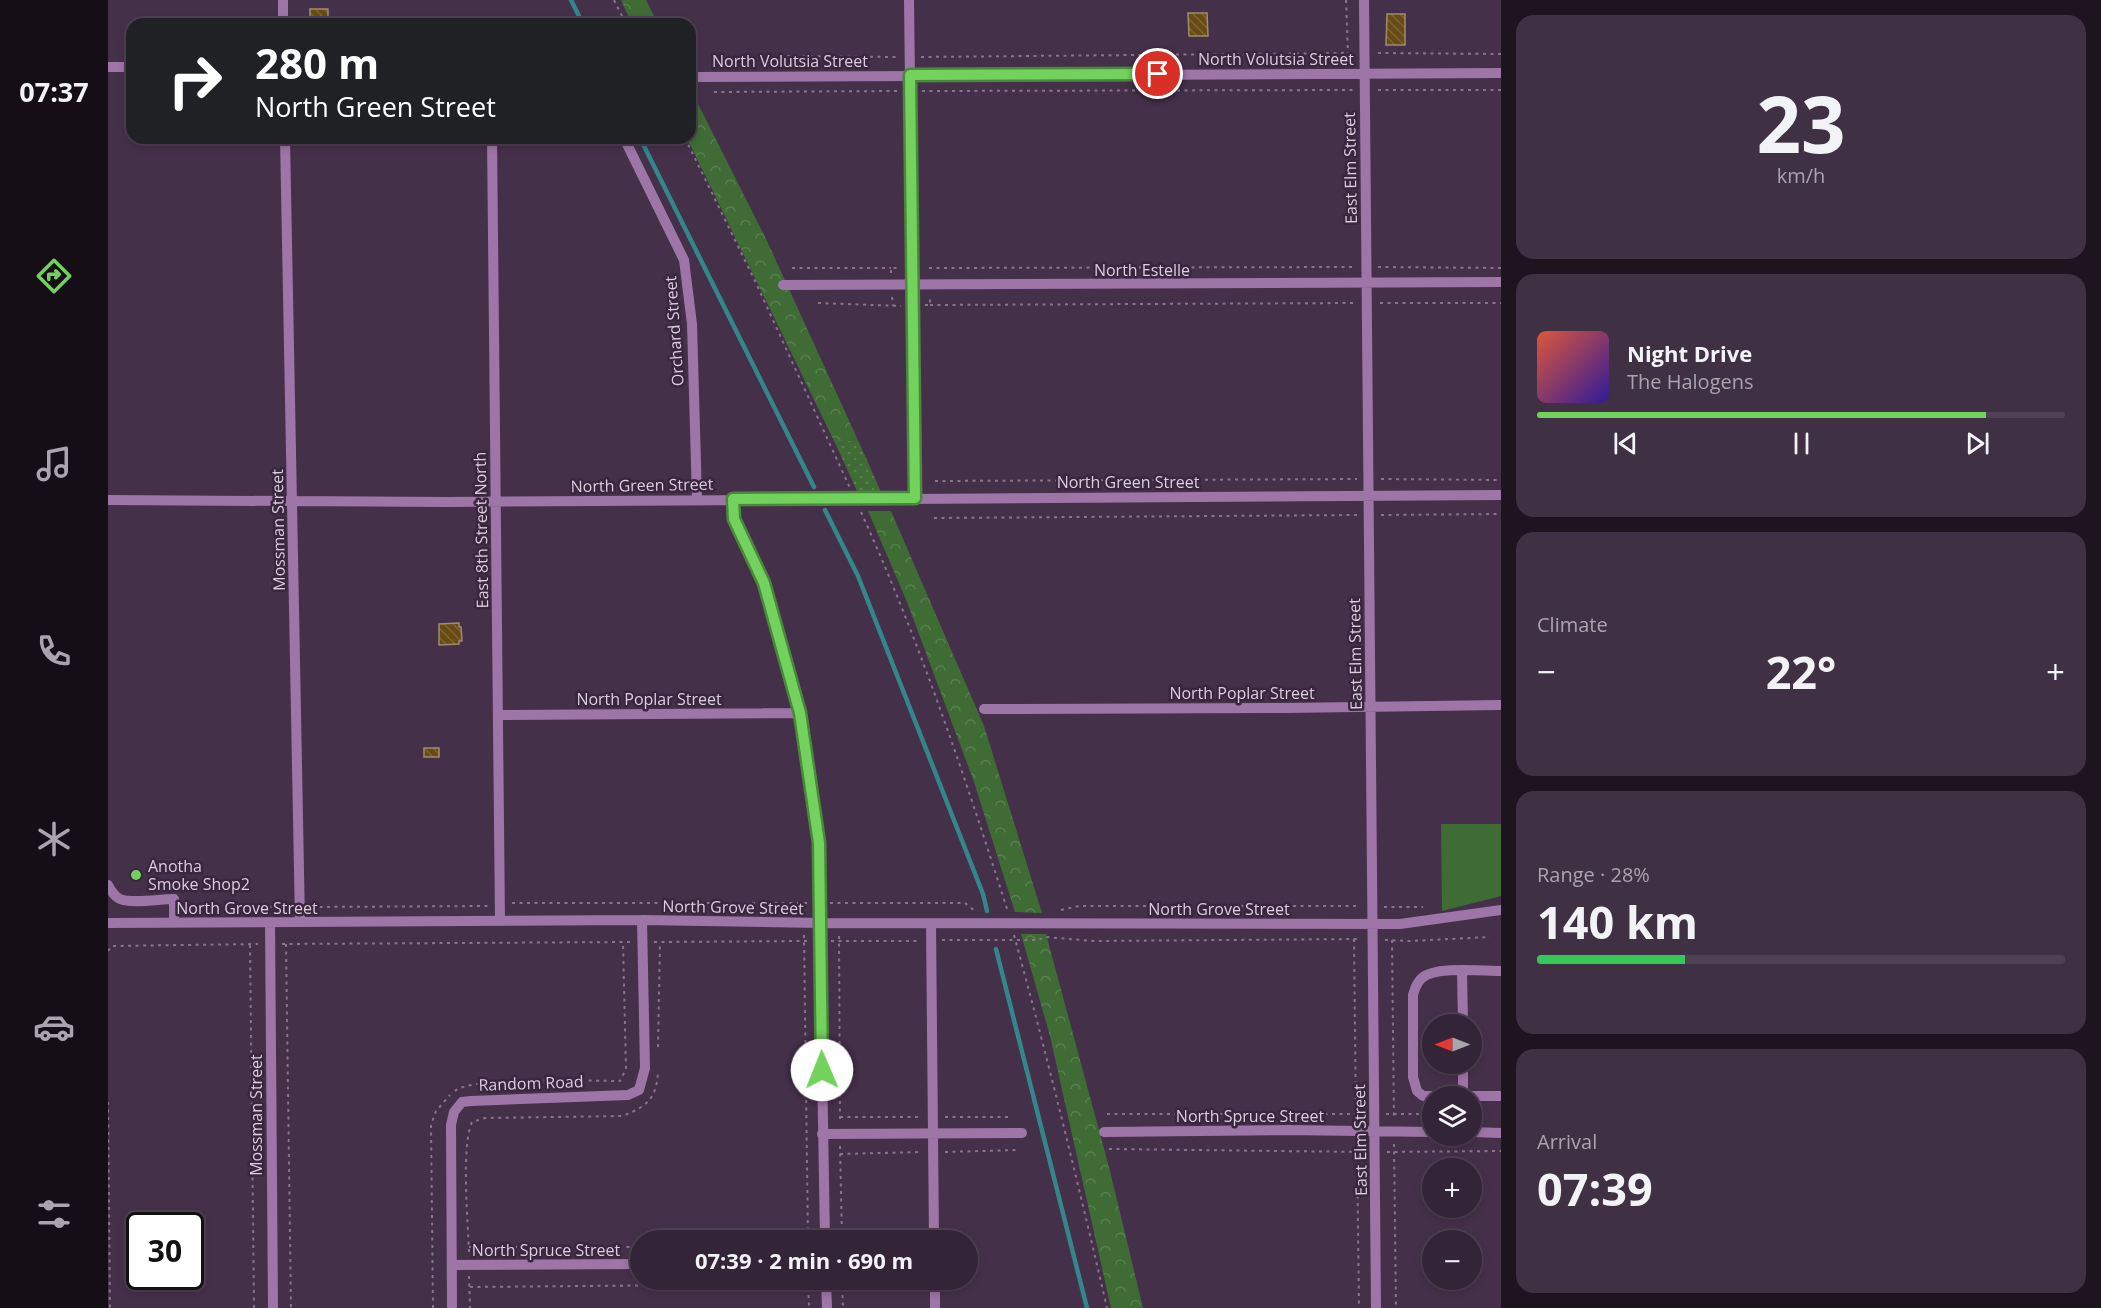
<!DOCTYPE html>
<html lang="en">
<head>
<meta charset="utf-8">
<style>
  :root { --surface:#342438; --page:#3f3043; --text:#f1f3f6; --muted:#a9a4ae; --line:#4e4153; --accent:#72d25d }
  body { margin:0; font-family:"Open Sans",sans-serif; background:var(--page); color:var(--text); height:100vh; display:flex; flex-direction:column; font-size:22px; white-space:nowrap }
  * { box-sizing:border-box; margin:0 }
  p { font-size:20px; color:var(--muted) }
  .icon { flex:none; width:33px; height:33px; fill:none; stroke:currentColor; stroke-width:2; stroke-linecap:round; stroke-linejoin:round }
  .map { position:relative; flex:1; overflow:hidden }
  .drawer { display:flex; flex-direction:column; gap:15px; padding:15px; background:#1d141f; width:600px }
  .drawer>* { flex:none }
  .guide { position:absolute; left:18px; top:18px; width:570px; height:126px; border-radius:18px; box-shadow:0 3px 9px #0003,0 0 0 2px var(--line); background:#202124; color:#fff; overflow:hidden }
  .needle { width:39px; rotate:270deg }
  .tools { position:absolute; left:1314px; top:1014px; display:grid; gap:12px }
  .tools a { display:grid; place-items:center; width:60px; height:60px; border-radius:50%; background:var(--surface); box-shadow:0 3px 9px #0003,0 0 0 2px var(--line); font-size:30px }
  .speed { position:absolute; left:18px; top:1212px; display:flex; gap:12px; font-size:30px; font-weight:700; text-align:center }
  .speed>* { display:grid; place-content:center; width:78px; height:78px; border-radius:50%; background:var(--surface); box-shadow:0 3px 9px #0003,0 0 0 2px var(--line); line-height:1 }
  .speed .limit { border:3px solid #111; border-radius:9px; background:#fff; color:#111 }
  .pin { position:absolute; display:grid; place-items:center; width:51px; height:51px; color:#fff; margin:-26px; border:3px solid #fff; border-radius:50%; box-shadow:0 2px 6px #0007 }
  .me { position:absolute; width:66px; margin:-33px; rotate:359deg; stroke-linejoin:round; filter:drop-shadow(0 0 4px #0008) }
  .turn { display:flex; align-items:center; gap:21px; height:126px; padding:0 30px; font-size:27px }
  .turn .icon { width:78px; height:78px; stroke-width:2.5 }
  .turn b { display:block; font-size:42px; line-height:51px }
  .big { font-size:45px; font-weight:700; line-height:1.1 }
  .drawer .card { flex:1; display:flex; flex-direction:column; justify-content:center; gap:9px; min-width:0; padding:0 21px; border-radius:18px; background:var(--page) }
  .drawer .dial { align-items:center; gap:0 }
  .dial b { font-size:78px; line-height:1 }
  .song { display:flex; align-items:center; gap:18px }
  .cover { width:72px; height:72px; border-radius:9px; background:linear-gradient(135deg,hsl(10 70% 55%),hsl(250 70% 35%)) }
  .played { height:6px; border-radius:3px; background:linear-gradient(90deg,var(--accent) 85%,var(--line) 85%) }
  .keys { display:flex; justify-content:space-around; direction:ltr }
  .heat { display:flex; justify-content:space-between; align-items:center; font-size:33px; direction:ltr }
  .charge { height:9px; border-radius:4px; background:linear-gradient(90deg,#34c759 28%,var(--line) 0) }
  .trip { position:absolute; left:522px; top:1230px; width:348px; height:60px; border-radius:30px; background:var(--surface); box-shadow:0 3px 9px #0003,0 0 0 2px var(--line); font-weight:700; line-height:60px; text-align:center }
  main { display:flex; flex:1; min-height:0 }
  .tab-bar { display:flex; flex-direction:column; width:108px; justify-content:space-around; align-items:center; background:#150e16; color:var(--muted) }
  .tab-bar .icon { width:42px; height:42px }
  .tab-bar .active { color:var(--accent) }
  .tab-bar b { font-size:27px; color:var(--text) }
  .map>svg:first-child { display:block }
</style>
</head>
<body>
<main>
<nav class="tab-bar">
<b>07:37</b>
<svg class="icon active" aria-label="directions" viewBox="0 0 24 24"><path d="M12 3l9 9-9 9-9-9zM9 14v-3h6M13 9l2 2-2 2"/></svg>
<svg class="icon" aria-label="music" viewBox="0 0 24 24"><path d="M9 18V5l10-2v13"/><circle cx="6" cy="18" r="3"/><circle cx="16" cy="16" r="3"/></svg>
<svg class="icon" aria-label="phone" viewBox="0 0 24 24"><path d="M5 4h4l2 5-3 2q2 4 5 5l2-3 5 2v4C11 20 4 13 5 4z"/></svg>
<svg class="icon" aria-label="climate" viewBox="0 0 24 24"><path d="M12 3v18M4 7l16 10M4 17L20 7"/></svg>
<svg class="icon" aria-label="car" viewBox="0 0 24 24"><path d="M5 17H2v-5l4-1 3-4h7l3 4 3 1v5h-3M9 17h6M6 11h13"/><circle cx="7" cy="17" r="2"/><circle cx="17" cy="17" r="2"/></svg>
<svg class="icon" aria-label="filters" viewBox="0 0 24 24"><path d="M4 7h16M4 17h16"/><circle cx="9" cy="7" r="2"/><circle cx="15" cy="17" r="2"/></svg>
</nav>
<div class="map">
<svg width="1393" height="1308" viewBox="0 0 1393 1308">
  <defs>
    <pattern id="grass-dots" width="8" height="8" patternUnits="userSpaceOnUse" patternTransform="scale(1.5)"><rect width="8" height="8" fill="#3e6c34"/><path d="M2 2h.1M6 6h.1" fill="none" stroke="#598051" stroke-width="1.8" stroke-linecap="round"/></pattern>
    <pattern id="forest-crowns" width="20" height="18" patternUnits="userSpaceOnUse" patternTransform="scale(1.5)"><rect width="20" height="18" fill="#3e6c34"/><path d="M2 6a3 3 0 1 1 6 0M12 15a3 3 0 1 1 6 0" fill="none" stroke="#598051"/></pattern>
    <pattern id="building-back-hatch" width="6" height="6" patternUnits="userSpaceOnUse" patternTransform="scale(1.5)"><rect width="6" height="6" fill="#674b13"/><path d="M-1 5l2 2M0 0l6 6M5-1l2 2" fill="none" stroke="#7c6435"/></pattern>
  </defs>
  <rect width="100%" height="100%" fill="#45304a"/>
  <path fill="url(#grass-dots)" d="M749,438L773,492L749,491L728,445Z"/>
  <path fill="url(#forest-crowns)" d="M513,0H538L550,24H524Z
    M582,88L659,241L749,438L728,445L579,138H582Z
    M760,511H783L876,726L934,913L907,912L866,782L799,602Z
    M913,934H938L1002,1171L1035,1308H1003L942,1036Z"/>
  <path fill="#3e6c34" d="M1333,824H1393V896L1334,911Z"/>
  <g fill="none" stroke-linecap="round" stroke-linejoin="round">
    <path stroke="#33868b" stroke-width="4.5" d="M463,0L475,24
      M532,138L706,487
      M717,510L750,576L875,894L879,911
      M888,949L979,1308"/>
  </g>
  <path fill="url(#building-back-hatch)" stroke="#a08c6c" stroke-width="1.5" d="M202,9H220V24H202Z
    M1080,13H1099L1100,36H1081Z
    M1279,14H1297V45H1278Z
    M351,623V627H353L354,641H351V644L331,645V624Z
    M316,748H331V757H316Z"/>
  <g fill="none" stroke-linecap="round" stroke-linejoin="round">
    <path stroke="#87758a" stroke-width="2" stroke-dasharray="3 4.5" stroke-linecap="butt" d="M506,0L518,24
      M1238,0L1240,53
      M1270,53L1393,54
      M672,56L789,57
      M813,57L1239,53
      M1270,90H1393
      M814,91L1246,90
      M606,92L790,91
      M577,138L647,281L742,488
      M1270,267L1393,268
      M684,268H783
      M821,268L1246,267
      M783,273V268H791
      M784,297L785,306
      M710,303L793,306
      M1272,303H1393
      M817,305H822V295
      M822,305L1248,303
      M1273,479L1393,480
      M827,481L1249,479
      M753,512C812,642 857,777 900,912
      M1273,515L1393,514
      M826,518L1249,515
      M404,903H699
      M722,903H857L867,911
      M78,907H180
      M204,907L381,906
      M1276,907H1315
      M953,910L971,906H1252
      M696,935L700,1240
      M906,935C940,1059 970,1183 999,1308
      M731,936L732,1122
      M1246,939L1248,1119
      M834,940H930L938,937L986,941L1253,939
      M1277,940L1302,941L1382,937
      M1284,940L1286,1120
      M723,941H810
      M546,942L699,941
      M174,944L522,942
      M178,944L183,1308
      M142,945L146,1308
      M0,951L4,946L150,944
      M550,1047L552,942
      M347,1091C363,1076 484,1081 512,1081L518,1069L515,943
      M0,1102L2,1308
      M1364,1113H1379
      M999,1114H1254
      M1278,1114H1324
      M732,1117H813
      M837,1117H900
      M1249,1143L1251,1308
      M1286,1144L1288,1308
      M732,1146L734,1240
      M1001,1149L1255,1152
      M837,1152L910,1150
      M1279,1152L1393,1151
      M732,1154L813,1152
      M361,1247H532
      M361,1252C360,1223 353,1146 364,1122L377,1118L514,1116C539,1107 549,1098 550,1071
      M361,1276L362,1308
      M700,1280L701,1308
      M734,1280L735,1308
      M362,1287L700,1284
      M325,1308L323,1125L328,1111L342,1095"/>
    <path stroke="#9e75a7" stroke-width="10" d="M175,0V24
      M801,0L807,498
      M1256,0L1268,1308
      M0,67H24
      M583,77L1393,73
      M177,138L192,922
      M384,138L392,921
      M516,138L576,260L584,324L589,499
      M675,285L1393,282
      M625,499L626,519L656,583L692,713L710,825L717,1240
      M0,500L338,502L1393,495
      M876,709L1178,708L1393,705
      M390,715L692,713
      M0,885C3,891 6,896 12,899C24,904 52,899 66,899V923
      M162,922L165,1308
      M0,923L534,920L713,923L1292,924L1393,910
      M823,924L826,1240
      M1354,971L1355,1024
      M1393,971C1373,971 1328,966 1314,978C1308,983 1307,989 1305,995V1077L1309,1091L1315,1096H1393
      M1355,1064V1096
      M996,1132L1179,1130L1324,1132
      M1364,1132L1393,1133
      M714,1134L914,1133
      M344,1265L532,1264
      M718,1280L719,1308
      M827,1280V1308
      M344,1308L343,1125L346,1112L354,1102L363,1101L520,1095L531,1090L537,1068L534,920"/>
  </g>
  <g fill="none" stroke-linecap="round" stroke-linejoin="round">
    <defs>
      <path id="route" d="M714,1070L711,843L692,713L656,583L626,519L625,499L807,498L802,75L1050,74"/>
    </defs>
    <use href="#route" stroke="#4a883c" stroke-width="15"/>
    <use href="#route" stroke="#72d25d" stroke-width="10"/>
  </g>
  <circle fill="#72d25d" stroke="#3a263f" stroke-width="2" cx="28" cy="875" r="6"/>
  <g text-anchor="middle" stroke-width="5" stroke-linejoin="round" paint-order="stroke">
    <g font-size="16" fill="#dbcedd" stroke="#3a263f">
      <text x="1168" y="65">North Volutsia Street</text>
      <text x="682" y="67">North Volutsia Street</text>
      <text transform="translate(1242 168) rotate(-91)" y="6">East Elm Street</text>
      <text x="1034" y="276">North Estelle</text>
      <text transform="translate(566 331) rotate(-94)" y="6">Orchard Street</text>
      <text x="1020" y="488">North Green Street</text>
      <text transform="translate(534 485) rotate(-1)" y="6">North Green Street</text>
      <text transform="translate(170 530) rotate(-91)" y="6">Mossman Street</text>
      <text transform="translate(373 530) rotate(-91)" y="6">East 8th Street North</text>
      <text transform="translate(1247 654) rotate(-91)" y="6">East Elm Street</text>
      <text x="1134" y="699">North Poplar Street</text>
      <text x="541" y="705">North Poplar Street</text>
      <text transform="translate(625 907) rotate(1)" y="6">North Grove Street</text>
      <text x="139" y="914">North Grove Street</text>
      <text x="1111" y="915">North Grove Street</text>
      <text transform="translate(423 1083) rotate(-2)" y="6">Random Road</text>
      <text transform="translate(148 1115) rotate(-90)" y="6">Mossman Street</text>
      <text x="1142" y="1122">North Spruce Street</text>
      <text transform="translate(1252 1140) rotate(-91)" y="6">East Elm Street</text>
      <text x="438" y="1256">North Spruce Street</text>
    </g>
    <g font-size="16" fill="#dbcedd" stroke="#3a263f" text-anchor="start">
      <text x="40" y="872">Anotha<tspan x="40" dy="18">Smoke Shop2</tspan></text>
    </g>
  </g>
</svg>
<div class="tools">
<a><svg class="needle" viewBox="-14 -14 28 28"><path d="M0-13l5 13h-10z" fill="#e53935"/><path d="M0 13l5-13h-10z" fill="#a9a4ae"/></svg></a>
<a><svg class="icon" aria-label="layers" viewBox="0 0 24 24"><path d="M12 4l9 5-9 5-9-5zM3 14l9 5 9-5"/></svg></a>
<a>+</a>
<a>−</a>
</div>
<div class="speed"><div class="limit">30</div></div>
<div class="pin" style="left:1050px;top:74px;background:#d93025"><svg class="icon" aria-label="arrive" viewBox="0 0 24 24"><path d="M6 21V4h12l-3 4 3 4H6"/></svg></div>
<svg class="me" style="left:714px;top:1070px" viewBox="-20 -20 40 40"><circle r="19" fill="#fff"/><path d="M0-13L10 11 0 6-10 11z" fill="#72d25d"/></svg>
<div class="trip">07:39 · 2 min · 690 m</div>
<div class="guide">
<div class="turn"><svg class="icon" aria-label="right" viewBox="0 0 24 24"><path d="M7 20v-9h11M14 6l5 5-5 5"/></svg><div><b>280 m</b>North Green Street</div></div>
</div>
</div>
<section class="drawer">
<div class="card dial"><b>23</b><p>km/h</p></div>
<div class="card">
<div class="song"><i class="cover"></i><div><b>Night Drive</b><p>The Halogens</p></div></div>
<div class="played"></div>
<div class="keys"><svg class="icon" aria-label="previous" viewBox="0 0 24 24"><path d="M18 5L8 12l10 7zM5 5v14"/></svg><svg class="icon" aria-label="pause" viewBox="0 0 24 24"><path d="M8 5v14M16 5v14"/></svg><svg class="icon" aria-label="next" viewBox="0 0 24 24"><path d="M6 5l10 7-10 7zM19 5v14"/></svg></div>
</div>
<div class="card"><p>Climate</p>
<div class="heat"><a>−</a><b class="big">22°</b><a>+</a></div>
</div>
<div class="card"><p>Range · 28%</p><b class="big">140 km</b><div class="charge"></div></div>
<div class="card"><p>Arrival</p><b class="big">07:39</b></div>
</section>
</main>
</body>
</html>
